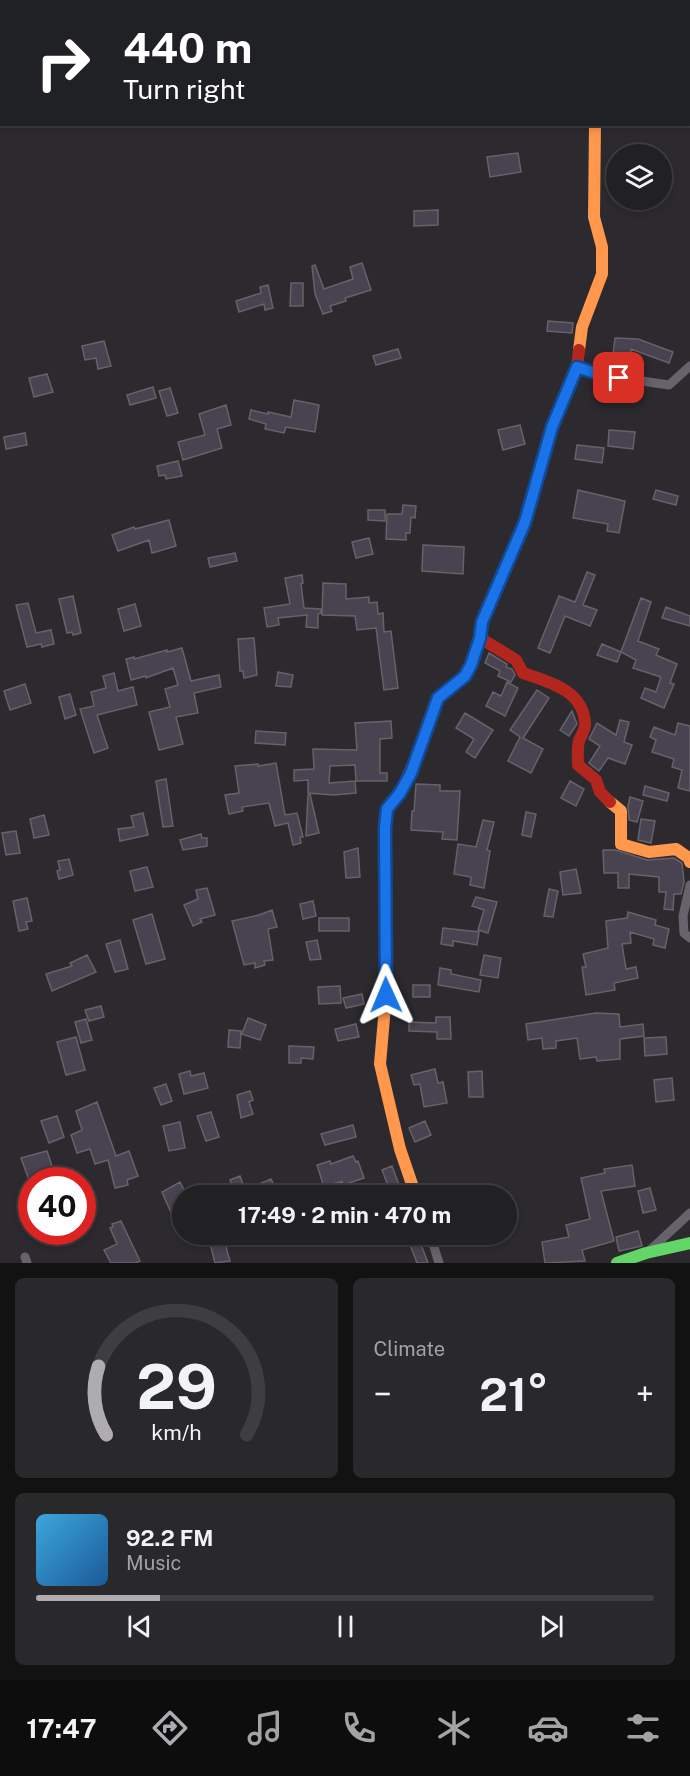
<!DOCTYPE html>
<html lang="en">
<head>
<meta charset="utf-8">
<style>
  :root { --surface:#212022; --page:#29282a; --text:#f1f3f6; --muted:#a2a3a5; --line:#3e3e40; --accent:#aeacb1 }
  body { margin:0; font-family:"Public Sans",sans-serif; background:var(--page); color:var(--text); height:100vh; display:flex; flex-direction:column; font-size:22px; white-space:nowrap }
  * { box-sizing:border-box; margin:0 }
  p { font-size:20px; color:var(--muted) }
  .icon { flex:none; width:33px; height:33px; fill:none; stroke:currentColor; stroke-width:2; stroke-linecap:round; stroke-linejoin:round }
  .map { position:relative; height:1263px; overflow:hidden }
  .details { display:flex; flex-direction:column; gap:15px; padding:15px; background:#121213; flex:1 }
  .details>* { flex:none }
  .guide { position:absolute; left:0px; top:0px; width:690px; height:126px; box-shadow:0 3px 9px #0003,0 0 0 2px var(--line); background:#202124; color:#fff; overflow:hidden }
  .controls { position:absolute; left:606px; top:144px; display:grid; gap:12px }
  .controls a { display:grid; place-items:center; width:66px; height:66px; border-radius:50%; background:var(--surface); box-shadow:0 3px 9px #0003,0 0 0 2px var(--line); font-size:30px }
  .speed { position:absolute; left:18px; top:1167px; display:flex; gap:12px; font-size:30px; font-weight:700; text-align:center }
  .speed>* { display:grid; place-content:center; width:78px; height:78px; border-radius:50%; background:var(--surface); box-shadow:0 3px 9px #0003,0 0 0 2px var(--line); line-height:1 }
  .speed .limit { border:9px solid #d22; background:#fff; color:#111 }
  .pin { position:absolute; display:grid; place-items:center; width:51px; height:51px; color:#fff; margin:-26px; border-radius:12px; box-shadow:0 3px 9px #0006 }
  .me { position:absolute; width:66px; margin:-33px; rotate:359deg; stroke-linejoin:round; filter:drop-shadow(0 0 4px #0008) }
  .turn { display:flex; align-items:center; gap:21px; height:126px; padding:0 24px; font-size:27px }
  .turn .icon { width:78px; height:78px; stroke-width:2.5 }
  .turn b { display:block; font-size:42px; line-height:51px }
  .big { font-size:45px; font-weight:700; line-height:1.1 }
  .details .widget { flex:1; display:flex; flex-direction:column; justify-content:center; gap:9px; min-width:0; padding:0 21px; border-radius:9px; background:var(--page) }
  .details .dial { align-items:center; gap:0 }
  .dial svg { height:156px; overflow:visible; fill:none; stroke:var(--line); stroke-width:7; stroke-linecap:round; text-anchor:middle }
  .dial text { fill:var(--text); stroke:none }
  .song { display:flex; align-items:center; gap:18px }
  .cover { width:72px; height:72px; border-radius:9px; background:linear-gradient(135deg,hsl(200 70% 55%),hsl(210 70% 35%)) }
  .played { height:6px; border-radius:3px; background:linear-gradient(90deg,var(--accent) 20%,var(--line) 20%) }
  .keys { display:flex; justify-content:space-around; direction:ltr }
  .heat { display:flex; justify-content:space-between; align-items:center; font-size:33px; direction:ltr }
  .details .tiles { flex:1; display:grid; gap:15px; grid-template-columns:1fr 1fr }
  .widget:last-child { grid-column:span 2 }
  .trip { position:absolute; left:172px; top:1185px; width:345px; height:60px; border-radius:30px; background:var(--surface); box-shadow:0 3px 9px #0003,0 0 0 2px var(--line); font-weight:700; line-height:60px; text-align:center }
  .tabs { display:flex; height:96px; justify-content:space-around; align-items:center; background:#0d0d0e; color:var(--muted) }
  .tabs .icon { width:42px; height:42px }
  .tabs .active { color:var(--accent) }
  .tabs b { font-size:27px; color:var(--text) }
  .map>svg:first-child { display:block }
</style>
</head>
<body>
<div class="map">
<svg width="690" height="1263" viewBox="0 0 690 1263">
  <rect width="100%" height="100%" fill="#2c2a2e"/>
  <path fill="#494251" stroke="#656367" stroke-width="1.5" d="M518,153L521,172L490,177L487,157Z
    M438,210V225L414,226V211Z
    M362,263L371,290L345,298L346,301L330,306L332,311L323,314L315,294L312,266L315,265L324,289L353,279L350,267Z
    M291,283H303V306H290Z
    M268,285L273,308L265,310L264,304L239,312L236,301L261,293L260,287Z
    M548,321L573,323L572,333L547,331Z
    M615,338L638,339L673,352L669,363L631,349L629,364L612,363Z
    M104,341L111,366L98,369L96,358L85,360L82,346Z
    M398,349L401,358L376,365L373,356Z
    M47,374L53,392L34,397L29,378Z
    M153,387L156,398L130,405L127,395Z
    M170,388L178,413L167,416L159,391Z
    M294,400L319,405L315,432L286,427L284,433L265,429L266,424L249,419L251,410L268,414V412L291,417Z
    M226,405L231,425L217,429L222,448L183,460L178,442L205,435L199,414Z
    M520,425L525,444L503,450L498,430Z
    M609,430L635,432L633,449L608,446Z
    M25,433L27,445L6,449L4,437Z
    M577,445L604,448L602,463L575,459Z
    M178,461L182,476L166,479L165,475L159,476L157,466Z
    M578,490L625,501L619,533L607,531L608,524L573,518Z
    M656,490L678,496L676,505L653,499Z
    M403,505L416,506L415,518L411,517L410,533H406V540L386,539L387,514H402Z
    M368,510H385V521L368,520Z
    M169,520L176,546L152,553L149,540L118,551L112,535L134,527L135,529Z
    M369,538L373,554L356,558L352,542Z
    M423,545L464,547L463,574L422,571Z
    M235,553L237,561L210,567L208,558Z
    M587,572L595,575L583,605L597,610L590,626L565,616L550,653L538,648L559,596L575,602Z
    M302,575L303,583L301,584L304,608L321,609V613L318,614V628L306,627L307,615L278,618L279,625L267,627L264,608L290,604L285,578Z
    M323,583L346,584V599L369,597V603L377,602L378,614L383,613L384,632L391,631L398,688L384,690L376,628L357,630L355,616L322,615Z
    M73,596L81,633L73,635L72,632L67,633L59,599Z
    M641,598L651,602L638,641L659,649L656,655L677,664L670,683L674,684L664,708L641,698L645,688L656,692L661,677L633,668L636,660L621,652Z
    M28,603L36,633L51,630L54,644L42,647L41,644L27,647L16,605Z
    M135,604L141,626L124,631L118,609Z
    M666,607L690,616V626L662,618Z
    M254,638L257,675L244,678L243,671H240L238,639Z
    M602,644L621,652L617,662L597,655Z
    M182,648L191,681L219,675L221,687L194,693L198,713L176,717L183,744L159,750L149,712L170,707L165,689L178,685L173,668L146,678V676L131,680L126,659L134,657V659L167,650V652Z
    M489,653L507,664L506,667L512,669L515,675L511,682L498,676L500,671L485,663Z
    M278,672L293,675L291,687L276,686Z
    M114,673L118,691L133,687L137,705L97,715L108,748L94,753L80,709L94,706L91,692L106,688L103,676Z
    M507,682L518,688L505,716L486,706L493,692L501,696Z
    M25,684L31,703L10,710L4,691Z
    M537,690L549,698L523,738L543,749L531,773L508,761L520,737L510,730Z
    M70,694L76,715L65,719L59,697Z
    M572,711L577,724L569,736L560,730Z
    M465,713L493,730L475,758L466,752L474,739L456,728Z
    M620,720L629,722L624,742L632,745L625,764L608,758L599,771L589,763L600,746L589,739L597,723L616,735Z
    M391,721L392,738L380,739V773H387V781H356L355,765L330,766L329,783L355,781L356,793L333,795L308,793V780L294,781V770L314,769L313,749L357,750L355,723Z
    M678,723L690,726V791L678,788L682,770L672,767L674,759L652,752L656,740L650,737L654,727L675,735Z
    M256,731L286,733L285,745L255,743Z
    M276,763L285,815L297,813L303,837H300L301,843L293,845L288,823L275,826L269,803L242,807L243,811L229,814L225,795L239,793L235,766L258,764V766Z
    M166,779L173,826L163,827L156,781Z
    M570,781L584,789L576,806L561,798Z
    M416,784L440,785V791H460L457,840L442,839L443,832L411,830L412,811H414Z
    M645,786L669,793L667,801L643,795Z
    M310,794L319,833L306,836L308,795Z
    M630,797L643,801L637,822L629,820L628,806Z
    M526,812L536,814L531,837L522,835Z
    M143,813L148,835L120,841L118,829L134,827L131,816Z
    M44,815L49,835L34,838L30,819Z
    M641,819L655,821L651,843L638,840Z
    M483,820L494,822L487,850L490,851L484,888L470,885L471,877L454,874L458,844L476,847Z
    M16,831L20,853L6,855L2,833Z
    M201,834L202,838H207V846L183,850L180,840Z
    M358,848L360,877L346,878L344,852Z
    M603,850H616L647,860L674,858L682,863L684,882L681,894H674L673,910L664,909L666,892H659V877L629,874V888H618V873H604Z
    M69,859L73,875L59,879L57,871L60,870L58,861Z
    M147,867L153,887L135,891L130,871Z
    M576,869L581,893L563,895L560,872Z
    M207,888L215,915L200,919L202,922L193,926L184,905L198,899L196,890Z
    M549,889L558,891L553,917L544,916Z
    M476,897L497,902L488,933L478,930L484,910L472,906Z
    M27,898L32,921L26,922L28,929L19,931L13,901Z
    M313,901L316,916L303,919L300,904Z
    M272,910L277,927L268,929L273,960L264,961L265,965L255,968V963L244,965L232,921L259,915Z
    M628,912L656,920L655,925L669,929L665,948L653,945L654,939L630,932L631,943L622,944L626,969L636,967L638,978L614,983L615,990L586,995L582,967H586L583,954L608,948L606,921L627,918Z
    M152,914L165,959L146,964L133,920Z
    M319,918H349V931H319Z
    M443,928L479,932L477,945L453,941V946L441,944Z
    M120,940L128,969L115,972L106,944Z
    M317,940L321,959L310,960L306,942Z
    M87,955L96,972L52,991L46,974L72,966L70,963Z
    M484,955L501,958L498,978L480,975Z
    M440,968L451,970V974L481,980L479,992L438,985Z
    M413,985H430V997H413Z
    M340,986L341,1003L319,1004L318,987Z
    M362,994L364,1004L346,1008L343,998Z
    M101,1006L104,1017L89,1021L85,1010Z
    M596,1013L619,1014L620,1027L643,1024L644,1036L620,1039V1059L597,1061L596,1057L580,1059L577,1038L556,1041V1048L543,1049L542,1038L528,1040L526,1024Z
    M436,1017H450L451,1039H437V1032L409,1031V1022L436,1023Z
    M248,1018L266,1025L260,1040L242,1034Z
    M86,1019L92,1040L81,1043L75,1022Z
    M356,1024L359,1037L338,1041L335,1029Z
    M229,1030L241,1031L240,1048L228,1047Z
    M76,1037L85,1070L66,1075L57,1042Z
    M666,1037L667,1054L645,1056L644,1038Z
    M289,1046L314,1047L313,1059L301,1058V1063H289Z
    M435,1069L438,1083L443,1082L447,1103L424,1107L420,1084L414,1085L411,1075Z
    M190,1071L191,1076L204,1073L208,1088L184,1094L179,1074Z
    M482,1071L483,1097H469L468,1072Z
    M672,1078L674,1100L656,1102L654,1080Z
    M166,1084L172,1101L161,1105L154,1088Z
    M250,1091L253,1100L249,1102L253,1114L241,1118L237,1095Z
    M97,1102L116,1156L129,1151L138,1176L127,1180L128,1185L115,1188L108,1160L95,1164L90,1149L77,1153L71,1135L82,1130L76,1111Z
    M211,1112L219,1137L206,1141L197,1116Z
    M57,1116L64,1137L49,1143L41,1121Z
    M425,1121L431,1135L415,1142L409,1128Z
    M180,1122L185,1148L169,1151L163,1126Z
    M353,1125L356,1137L325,1145L321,1134Z
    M47,1151L52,1166L46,1168L52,1180H29L21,1158Z
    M353,1156L356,1162L358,1161L364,1178L343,1185L342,1181L324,1187L317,1165L330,1161L331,1164Z
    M632,1165L635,1186L601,1191L614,1241L582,1250L585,1261L545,1263L542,1242L569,1237L566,1225L590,1219L581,1178L605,1173L604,1169Z
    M392,1166L403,1196H392L382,1170Z
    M240,1176L245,1190L271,1179L279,1196H234L236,1195L230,1180Z
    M180,1182L186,1194L183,1195V1210L172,1215L162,1192Z
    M650,1188L656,1210L643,1213L638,1191Z
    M121,1221L140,1261L135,1263H111L104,1250L117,1244L110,1228L113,1227L112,1224Z
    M638,1231L642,1246L619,1251L616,1237Z
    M406,1234H417L428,1263H417Z
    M223,1236L230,1261L215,1263L209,1239Z"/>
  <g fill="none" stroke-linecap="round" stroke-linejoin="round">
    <path stroke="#67626c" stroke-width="9" d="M642,2L643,0
      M577,367L601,375L669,385L690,366
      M690,885L683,916L684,933L690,938
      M430,1234L439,1263
      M648,1252L690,1213
      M25,1257L27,1263"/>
    <path stroke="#63d668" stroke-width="12" d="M617,1263L646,1253L690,1243"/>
    <path stroke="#ff974d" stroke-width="12" d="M579,350L582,327L602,274V247L594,217L595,124
      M415,761L400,793L387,809L385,828L386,995L380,1064L400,1149L416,1196
      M610,802L621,811V844L649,852L676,849L689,858L690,862"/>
    <path stroke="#b3261e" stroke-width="12" d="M480,638L516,660L523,673C549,682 583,690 585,723C586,729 581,735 579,741C577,748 578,757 578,765L596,780L600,792L610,802
      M415,761L439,698L465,676L471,665L480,638L482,622L525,522L552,427L577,367L579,350"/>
  </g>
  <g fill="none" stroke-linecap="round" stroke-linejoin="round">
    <defs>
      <path id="route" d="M386,995L385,828L387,809L400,793L411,773L438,698L465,676L471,665L480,638L482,622L525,522L552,427L577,367L601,375L619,378"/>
    </defs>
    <use href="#route" stroke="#114b97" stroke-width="15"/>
    <use href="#route" stroke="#1a73e8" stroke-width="10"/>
  </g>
</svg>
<div class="controls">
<a><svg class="icon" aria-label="layers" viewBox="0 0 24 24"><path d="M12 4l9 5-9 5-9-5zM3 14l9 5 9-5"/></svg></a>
</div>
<div class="speed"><div class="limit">40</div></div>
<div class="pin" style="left:619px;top:378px;background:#d93025"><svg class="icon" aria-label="arrive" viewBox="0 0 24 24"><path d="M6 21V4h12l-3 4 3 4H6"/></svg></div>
<svg class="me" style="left:386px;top:995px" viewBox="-20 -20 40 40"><path d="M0-17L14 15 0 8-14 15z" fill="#1a73e8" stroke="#fff" stroke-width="4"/></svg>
<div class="trip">17:49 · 2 min · 470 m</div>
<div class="guide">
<div class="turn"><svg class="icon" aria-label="right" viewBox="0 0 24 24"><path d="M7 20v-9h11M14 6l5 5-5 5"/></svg><div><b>440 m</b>Turn right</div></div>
</div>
</div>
<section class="details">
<div class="tiles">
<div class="widget dial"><svg viewBox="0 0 100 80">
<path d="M14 69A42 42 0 1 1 86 69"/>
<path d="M14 69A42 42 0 0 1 10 34" stroke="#aeacb1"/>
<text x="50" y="56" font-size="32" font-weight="700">29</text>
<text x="50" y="72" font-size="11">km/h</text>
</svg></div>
<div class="widget"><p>Climate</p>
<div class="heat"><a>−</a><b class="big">21°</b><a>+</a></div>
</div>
<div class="widget">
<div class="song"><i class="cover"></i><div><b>92.2 FM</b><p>Music</p></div></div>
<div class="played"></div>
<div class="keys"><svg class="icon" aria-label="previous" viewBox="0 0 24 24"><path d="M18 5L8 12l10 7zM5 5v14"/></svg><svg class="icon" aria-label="pause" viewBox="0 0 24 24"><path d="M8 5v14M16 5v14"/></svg><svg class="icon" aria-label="next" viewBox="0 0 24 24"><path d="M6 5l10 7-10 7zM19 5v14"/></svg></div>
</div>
</div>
</section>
<nav class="tabs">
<b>17:47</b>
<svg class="icon active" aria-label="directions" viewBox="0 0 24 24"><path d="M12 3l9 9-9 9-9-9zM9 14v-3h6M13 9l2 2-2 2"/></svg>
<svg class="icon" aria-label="music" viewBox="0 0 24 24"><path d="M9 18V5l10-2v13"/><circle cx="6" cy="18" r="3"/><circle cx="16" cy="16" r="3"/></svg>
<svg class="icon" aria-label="phone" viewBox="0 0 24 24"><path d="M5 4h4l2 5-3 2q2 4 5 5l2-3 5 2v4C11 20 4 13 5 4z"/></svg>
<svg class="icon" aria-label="climate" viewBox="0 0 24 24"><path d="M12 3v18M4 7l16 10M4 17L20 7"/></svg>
<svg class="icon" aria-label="car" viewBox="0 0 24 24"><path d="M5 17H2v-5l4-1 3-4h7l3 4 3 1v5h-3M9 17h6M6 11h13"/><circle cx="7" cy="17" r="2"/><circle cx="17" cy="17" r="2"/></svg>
<svg class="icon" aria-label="filters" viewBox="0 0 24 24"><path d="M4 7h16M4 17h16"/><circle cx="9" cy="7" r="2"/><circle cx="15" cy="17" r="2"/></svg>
</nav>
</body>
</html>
